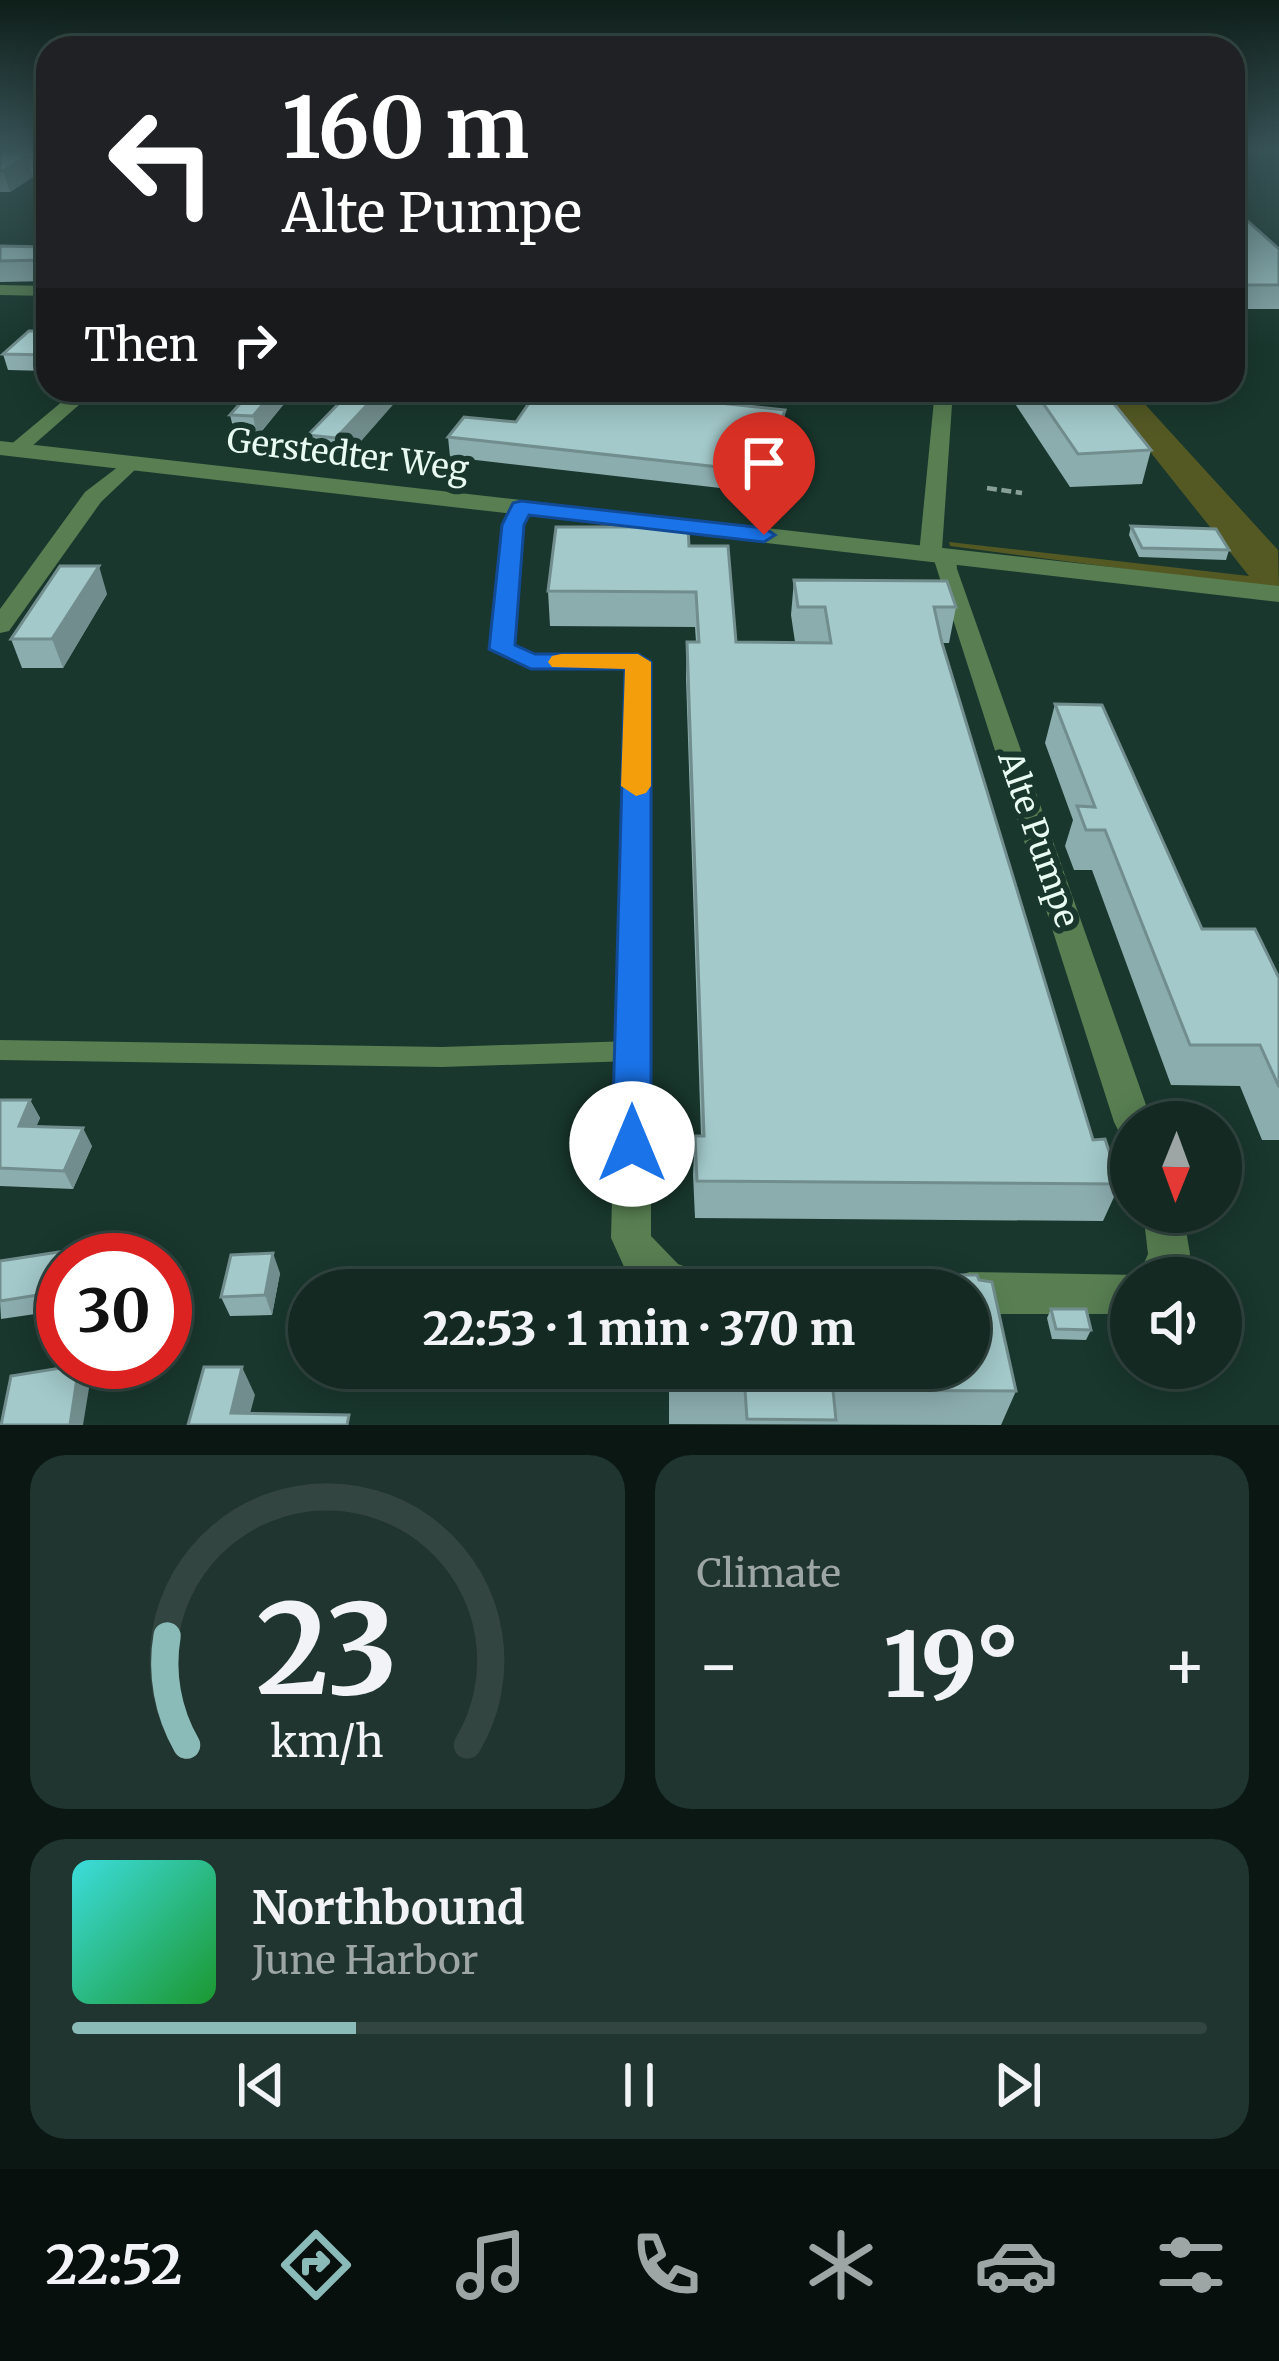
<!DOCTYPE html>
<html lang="en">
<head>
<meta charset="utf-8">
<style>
  :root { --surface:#132922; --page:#20352f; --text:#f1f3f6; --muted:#9da6a5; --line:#324540; --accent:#8bbbb9 }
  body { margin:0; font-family:Merriweather,serif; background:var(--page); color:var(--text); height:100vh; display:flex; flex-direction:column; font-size:45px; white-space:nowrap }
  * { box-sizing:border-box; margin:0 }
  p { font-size:39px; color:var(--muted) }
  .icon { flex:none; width:66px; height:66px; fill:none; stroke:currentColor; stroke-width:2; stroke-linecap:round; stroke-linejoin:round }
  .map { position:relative; height:1425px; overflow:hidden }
  .sheet { display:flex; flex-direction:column; gap:30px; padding:30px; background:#0a1713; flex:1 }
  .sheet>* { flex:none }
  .banner { position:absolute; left:36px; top:36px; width:1209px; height:366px; border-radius:36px; box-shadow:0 6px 30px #0003,0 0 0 3px var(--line); background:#202124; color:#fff; overflow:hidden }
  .needle { width:78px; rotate:181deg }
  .tools { position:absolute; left:1110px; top:1101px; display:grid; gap:24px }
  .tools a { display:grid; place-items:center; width:132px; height:132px; border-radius:50%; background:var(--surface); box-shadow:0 6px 30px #0003,0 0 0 3px var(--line); font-size:60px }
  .speed { position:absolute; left:36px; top:1233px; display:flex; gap:24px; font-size:60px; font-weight:700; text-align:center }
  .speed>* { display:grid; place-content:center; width:156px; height:156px; border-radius:50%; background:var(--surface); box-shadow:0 6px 30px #0003,0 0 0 3px var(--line); line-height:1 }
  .speed .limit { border:18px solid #d22; background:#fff; color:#111 }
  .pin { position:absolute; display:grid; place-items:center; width:102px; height:102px; color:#fff; margin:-123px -51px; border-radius:50% 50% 50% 0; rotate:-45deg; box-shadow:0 0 12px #0007 }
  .pin .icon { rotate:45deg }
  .me { position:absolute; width:132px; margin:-66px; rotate:0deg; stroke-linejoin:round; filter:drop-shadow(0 0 9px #0008) }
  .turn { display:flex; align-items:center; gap:42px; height:252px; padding:0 48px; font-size:54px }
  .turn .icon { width:156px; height:156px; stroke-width:2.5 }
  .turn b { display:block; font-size:84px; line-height:102px }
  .then { display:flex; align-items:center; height:114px; padding:0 48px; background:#0003; gap:24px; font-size:45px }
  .big { font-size:90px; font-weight:800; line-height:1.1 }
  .sheet .widget { flex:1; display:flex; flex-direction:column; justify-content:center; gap:18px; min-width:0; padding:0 42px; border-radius:36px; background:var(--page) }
  .sheet .dial { align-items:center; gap:0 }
  .dial svg { height:312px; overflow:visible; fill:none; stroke:var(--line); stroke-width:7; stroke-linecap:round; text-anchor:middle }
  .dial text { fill:var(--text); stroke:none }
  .song { display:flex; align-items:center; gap:36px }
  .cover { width:144px; height:144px; border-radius:18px; background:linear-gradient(135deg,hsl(180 70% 55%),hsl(130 70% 35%)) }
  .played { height:12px; border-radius:6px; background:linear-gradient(90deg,var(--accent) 25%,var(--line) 25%) }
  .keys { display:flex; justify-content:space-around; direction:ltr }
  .heat { display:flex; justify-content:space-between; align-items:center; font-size:66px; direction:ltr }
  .sheet .tiles { flex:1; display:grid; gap:30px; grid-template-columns:1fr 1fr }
  .widget:last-child { grid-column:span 2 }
  .trip { position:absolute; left:288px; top:1269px; width:702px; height:120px; border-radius:60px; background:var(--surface); box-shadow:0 6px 30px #0003,0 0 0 3px var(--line); font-weight:800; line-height:120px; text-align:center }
  .tabs { display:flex; height:192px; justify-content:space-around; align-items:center; background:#08100e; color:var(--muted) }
  .tabs .icon { width:84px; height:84px }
  .tabs .current { color:var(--accent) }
  .tabs b { font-size:54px; color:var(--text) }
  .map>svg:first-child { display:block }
</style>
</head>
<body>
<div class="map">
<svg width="1279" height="1425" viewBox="0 0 1279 1425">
  <rect width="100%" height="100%" fill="#19372d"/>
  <path fill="#545924" d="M1101,390H1132L1278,550L1279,589L950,546L949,542L1249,576Z"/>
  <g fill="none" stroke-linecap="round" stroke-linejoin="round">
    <path stroke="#879f96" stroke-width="4.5" stroke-dasharray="10 4.5" stroke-linecap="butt" d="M987,488L1022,493"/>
    <path stroke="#587e52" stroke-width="20" d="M0,1050L442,1057L632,1051"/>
    <path fill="#587e52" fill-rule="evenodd" d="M0,285L48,286V296L0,295Z
      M76,390H96L23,454H9V446Z
      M935,390H953L942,550L956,556L957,569L1152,1122H1131V1138L1120,1134L1114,1122L934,560L919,554Z
      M131,457L141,463L138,467L101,502L9,631L0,633V609L85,492Z
      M521,501L532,507L524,525L515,645L535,654H638L651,662V1236L678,1264L708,1275L714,1290H644L626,1271L611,1238L625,670H531L489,649L502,525L513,502Z
      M1143,1212H1183L1190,1254L1180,1278H1131V1314H969V1290H949L954,1278L969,1272L1139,1275L1148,1254Z"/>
    <path fill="#587e52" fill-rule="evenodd" d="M0,441L1279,586V602L0,455Z"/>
  </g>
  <path fill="#8cadae" d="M0,148H48V177H33L10,192H0Z
    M1233,216L1279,249V309H1233Z
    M0,246L48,247V281L0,282Z
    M48,331V371L8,370L3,354Z
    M252,390H292V394L257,437L235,435L230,415Z
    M352,390L341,464L313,460L308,435Z
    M418,390H453L448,398L419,397Z
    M538,390H713L707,402L784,429L777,450L779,470L772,494L450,457L448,437L516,422Z
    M1006,390H1103L1151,450L1142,484L1070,487Z
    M1131,526L1229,550L1226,560L1139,557L1129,535Z
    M689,546L736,642H795L791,615L794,580L956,607L949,643H942L1093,1140L1120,1184L1103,1221L695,1218L693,1174L695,1136H701L686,678L687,642H696L695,627L550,626L548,591Z
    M107,594L63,668H22L11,639Z
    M1055,704L1202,929L1279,978V1140H1262L1240,1086L1171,1085L1092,870H1074L1065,846L1073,820L1045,743Z
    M0,1100H30L40,1118L36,1126L92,1146L73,1189L0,1186Z
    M78,1249L82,1256L105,1252L109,1260H63V1310L1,1319L0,1301Z
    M280,1273L272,1315L230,1316L221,1297Z
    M1051,1309L1091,1330L1086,1340L1052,1339L1047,1318Z
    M669,1368H969L1016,1391L1001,1425L669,1424Z"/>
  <path fill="#728d8d" d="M27,156L33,177L10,192L3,171Z
    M275,390H292V394L257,437L253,416Z
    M381,390H406L341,464L336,438Z
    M705,390H713L699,421L700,401Z
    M785,410L784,429L771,469L772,449Z
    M781,450L779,470L772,494L774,473Z
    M99,566L107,594L63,668L52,639Z
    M30,1100L40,1118L29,1144L19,1126Z
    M83,1128L92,1146L73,1189L64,1171Z
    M273,1253L280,1273L272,1315L265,1295Z
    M79,1365L90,1382L83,1425H70Z
    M242,1367L255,1395L247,1425L231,1413Z"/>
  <path fill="#a3c9ca" stroke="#728d8d" stroke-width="3" d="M0,148H48V157L27,156L3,171H0Z
    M1241,215L1279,249V285H1233V216Z
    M0,246L48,247V265L42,260L0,261Z
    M29,331H48V355L3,354Z
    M252,390H275L253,416L230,415Z
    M352,390H381L336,438L308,435Z
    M538,390H705L700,401L785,410L772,449L781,450L774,473L448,437L464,417L516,422Z
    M1034,390H1103L1151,450L1078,454Z
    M1131,526L1216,529L1229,550L1142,548Z
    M556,527H688L689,546H728L736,642L831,643L825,607H798L794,580L947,581L956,607H934L942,643L1093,1140L1105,1139L1120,1184L697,1181L695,1136H704L687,642H699L696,592L548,591Z
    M60,566H99L52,639H11Z
    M1055,704L1102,705L1202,929H1255L1279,978V1087L1260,1045H1190L1105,830H1086L1077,806L1095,807Z
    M0,1100H30L19,1126L83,1128L64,1171L0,1168Z
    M78,1249L77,1256L105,1252L104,1260H63V1291L0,1301V1261Z
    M273,1253L265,1295L221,1297L231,1255Z
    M669,1274L977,1275L979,1280L992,1282L1016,1391L833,1390L836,1420L747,1419L745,1390L671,1389L670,1368H969V1290H669Z
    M1051,1309H1086L1091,1330L1056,1329Z
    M79,1365L70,1425H1L11,1376Z
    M204,1367H242L231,1413L349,1415L347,1425H188Z"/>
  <linearGradient id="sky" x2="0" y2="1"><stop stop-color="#0e1e19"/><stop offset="0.43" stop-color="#385357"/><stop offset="1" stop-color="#385357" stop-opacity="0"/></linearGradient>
  <rect width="1279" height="348" fill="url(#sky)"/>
  <path fill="#1a73e8" stroke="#114b97" stroke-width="3" d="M521,501L764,528L775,535L764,542L529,515L524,525L515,645L535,654H638L651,662V1144L645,1157L632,1162L618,1157L612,1144L625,669H531L489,649L502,525L513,503Z"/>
  <path fill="#f59e0b" d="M561,654H638L651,662V786L646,793L636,796L621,786L625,669L552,667L548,662L552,656Z"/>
  <g text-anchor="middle" stroke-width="12" stroke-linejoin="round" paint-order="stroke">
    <g font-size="33" fill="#e8faf2" stroke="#19372d">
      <text transform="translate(348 454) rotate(7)" y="12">Gerstedter Weg</text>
      <text transform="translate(1039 839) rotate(71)" y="12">Alte Pumpe</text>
    </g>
  </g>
</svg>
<div class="tools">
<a><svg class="needle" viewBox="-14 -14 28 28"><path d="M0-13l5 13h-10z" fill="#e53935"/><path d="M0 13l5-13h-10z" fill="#9da6a5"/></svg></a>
<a><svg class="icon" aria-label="sound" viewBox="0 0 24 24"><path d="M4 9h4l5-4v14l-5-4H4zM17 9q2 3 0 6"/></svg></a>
</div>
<div class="speed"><div class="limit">30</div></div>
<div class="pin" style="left:764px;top:535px;background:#d93025"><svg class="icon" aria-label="arrive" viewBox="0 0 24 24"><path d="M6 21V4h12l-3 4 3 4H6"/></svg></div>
<svg class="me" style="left:632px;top:1144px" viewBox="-20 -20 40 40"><circle r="19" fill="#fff"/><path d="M0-13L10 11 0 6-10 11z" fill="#1a73e8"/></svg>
<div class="trip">22:53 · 1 min · 370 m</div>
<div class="banner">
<div class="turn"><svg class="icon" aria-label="left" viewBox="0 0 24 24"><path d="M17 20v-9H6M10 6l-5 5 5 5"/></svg><div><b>160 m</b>Alte Pumpe</div></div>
<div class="then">Then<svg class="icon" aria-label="right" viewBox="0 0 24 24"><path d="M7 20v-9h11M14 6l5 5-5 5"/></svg></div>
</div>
</div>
<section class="sheet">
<div class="tiles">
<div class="widget dial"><svg viewBox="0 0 100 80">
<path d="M14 69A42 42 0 1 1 86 69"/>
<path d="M14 69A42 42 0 0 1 9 41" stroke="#8bbbb9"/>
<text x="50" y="56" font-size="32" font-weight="700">23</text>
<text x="50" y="72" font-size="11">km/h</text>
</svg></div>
<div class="widget"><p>Climate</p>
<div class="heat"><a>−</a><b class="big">19°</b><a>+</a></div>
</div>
<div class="widget">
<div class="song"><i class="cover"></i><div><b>Northbound</b><p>June Harbor</p></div></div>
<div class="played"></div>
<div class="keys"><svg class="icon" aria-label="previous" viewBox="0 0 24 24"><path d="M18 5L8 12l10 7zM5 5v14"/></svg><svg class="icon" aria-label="pause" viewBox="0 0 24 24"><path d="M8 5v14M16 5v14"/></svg><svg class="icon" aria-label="next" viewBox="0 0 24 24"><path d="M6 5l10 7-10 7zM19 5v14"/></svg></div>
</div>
</div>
</section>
<nav class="tabs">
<b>22:52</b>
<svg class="icon current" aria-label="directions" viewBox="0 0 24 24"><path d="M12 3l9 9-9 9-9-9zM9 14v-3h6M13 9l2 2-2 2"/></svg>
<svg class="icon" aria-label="music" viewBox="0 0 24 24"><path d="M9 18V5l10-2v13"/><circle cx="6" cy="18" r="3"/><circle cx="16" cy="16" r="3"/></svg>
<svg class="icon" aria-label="phone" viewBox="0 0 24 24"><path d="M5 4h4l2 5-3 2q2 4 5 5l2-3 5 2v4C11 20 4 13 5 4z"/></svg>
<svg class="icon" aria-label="climate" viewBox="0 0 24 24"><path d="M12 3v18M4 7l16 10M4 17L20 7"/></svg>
<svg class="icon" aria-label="car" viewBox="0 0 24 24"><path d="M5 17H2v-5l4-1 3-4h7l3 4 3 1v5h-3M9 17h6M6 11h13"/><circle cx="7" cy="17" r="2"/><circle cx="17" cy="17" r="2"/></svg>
<svg class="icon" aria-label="filters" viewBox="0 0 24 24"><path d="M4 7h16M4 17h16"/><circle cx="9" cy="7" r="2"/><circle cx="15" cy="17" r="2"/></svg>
</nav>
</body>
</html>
